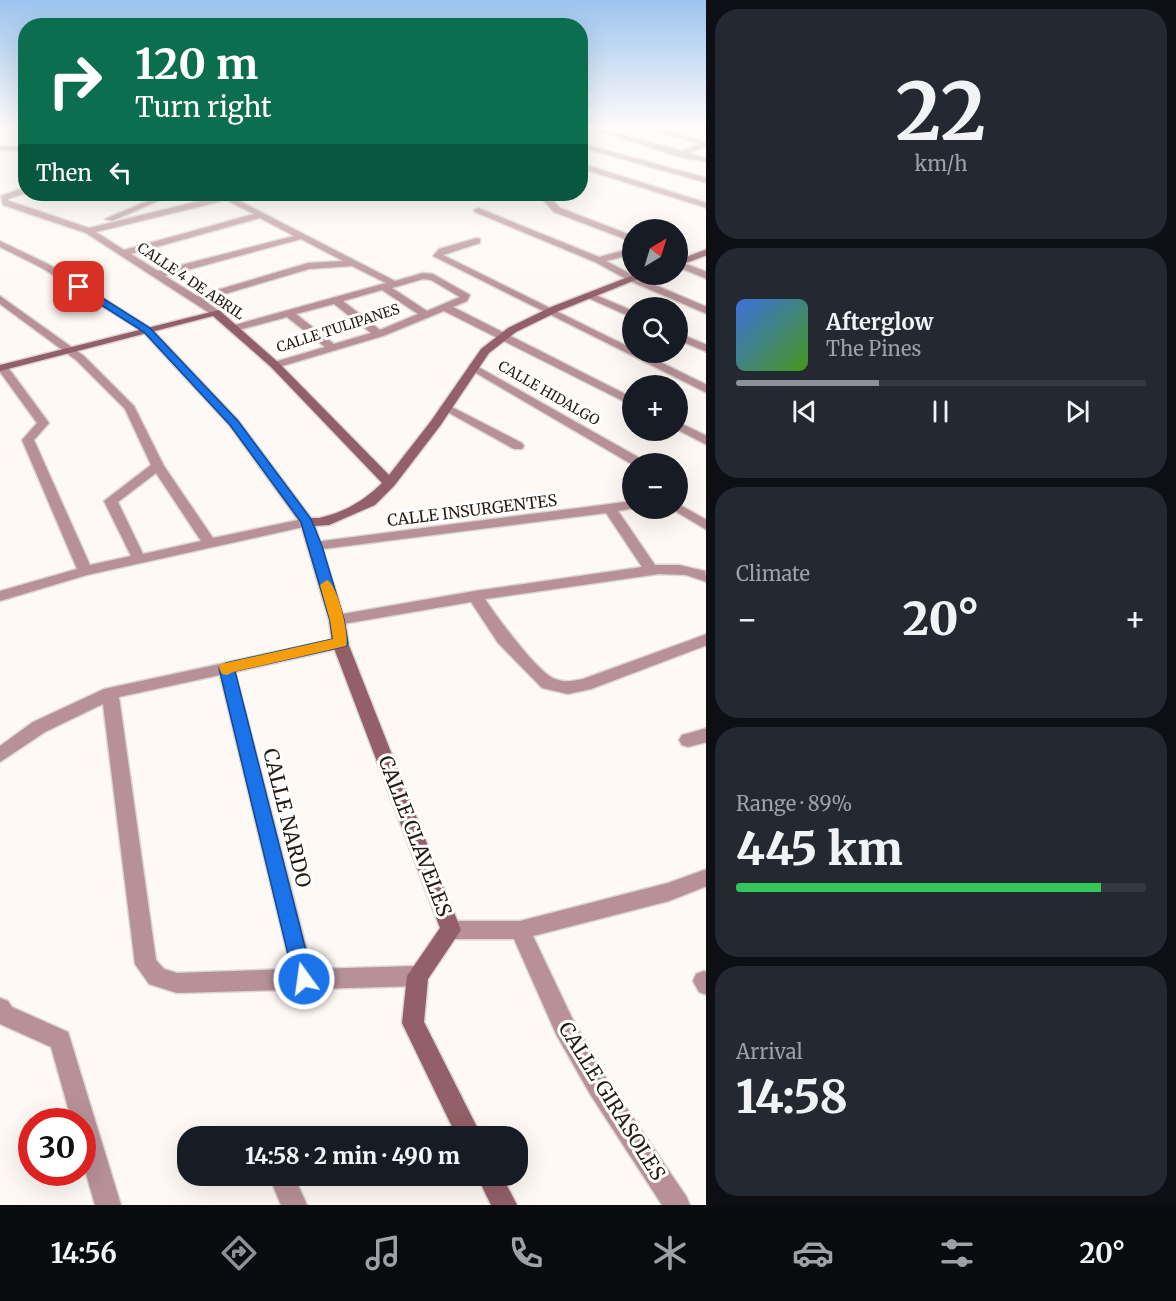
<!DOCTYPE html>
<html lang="en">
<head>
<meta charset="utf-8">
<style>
  :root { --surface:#171b24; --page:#242831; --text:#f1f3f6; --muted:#9ea1a6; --line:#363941; --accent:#8c9099 }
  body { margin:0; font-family:Merriweather,serif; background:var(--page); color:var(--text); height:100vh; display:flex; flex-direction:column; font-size:22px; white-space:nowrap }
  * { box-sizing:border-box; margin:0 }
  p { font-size:20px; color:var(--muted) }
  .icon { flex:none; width:33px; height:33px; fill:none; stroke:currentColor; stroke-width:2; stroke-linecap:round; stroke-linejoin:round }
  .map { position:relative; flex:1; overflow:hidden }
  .details { display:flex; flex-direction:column; gap:9px; padding:9px; background:#0d0f14; width:470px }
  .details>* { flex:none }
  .top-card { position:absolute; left:18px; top:18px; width:570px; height:183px; border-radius:24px; box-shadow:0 6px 24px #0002; background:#0b6e4f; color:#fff; overflow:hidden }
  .needle { width:39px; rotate:38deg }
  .fabs { position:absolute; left:622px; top:219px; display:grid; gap:12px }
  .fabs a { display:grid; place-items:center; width:66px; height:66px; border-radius:50%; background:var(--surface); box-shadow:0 6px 24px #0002; font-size:30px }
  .speed { position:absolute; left:18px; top:1108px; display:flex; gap:12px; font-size:30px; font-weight:700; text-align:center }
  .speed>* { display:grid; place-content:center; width:78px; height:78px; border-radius:50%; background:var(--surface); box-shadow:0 6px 24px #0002; line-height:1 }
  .speed .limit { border:9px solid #d22; background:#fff; color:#111 }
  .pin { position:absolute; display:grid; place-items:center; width:51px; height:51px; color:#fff; margin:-26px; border-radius:12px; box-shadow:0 3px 9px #0006 }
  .me { position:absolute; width:66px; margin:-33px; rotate:346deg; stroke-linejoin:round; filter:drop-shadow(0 0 4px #0008) }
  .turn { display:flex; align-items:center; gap:21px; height:126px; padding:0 18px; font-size:27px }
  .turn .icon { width:78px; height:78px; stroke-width:2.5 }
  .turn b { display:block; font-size:42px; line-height:51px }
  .then { display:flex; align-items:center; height:57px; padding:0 18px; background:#0003; gap:12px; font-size:22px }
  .big { font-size:45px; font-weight:800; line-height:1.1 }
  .details .tile { flex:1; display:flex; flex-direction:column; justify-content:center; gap:9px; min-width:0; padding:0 21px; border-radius:24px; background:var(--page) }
  .details .dial { align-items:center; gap:0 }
  .dial b { font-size:78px; line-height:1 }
  .song { display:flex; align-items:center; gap:18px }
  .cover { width:72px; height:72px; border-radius:9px; background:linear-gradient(135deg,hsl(220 70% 55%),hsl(100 70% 35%)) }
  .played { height:6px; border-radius:3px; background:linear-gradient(90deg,var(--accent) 35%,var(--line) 35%) }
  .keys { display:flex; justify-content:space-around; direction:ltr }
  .heat { display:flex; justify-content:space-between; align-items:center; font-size:33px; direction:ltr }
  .charge { height:9px; border-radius:4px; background:linear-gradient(90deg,#34c759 89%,var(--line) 0) }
  .trip { position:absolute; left:177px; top:1126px; width:351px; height:60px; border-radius:24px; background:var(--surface); box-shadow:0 6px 24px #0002; font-weight:800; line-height:60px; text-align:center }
  .tabs { display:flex; height:96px; justify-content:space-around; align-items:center; background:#090b0e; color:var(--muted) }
  .tabs .icon { width:42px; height:42px }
  .tabs .selected { color:var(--accent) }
  .tabs b { font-size:27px; color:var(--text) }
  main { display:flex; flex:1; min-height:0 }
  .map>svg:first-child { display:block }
</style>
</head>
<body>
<main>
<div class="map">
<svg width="707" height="1205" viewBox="0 0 707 1205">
  <rect width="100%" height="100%" fill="#fff9f5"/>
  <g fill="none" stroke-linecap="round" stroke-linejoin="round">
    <defs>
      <path id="street" d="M590,128H600L682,151L699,144L647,128H657L707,142V146L689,153L707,158V162L676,156Z
        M693,128L707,129V133L694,129Z
        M580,143L707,178V183L580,147Z
        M0,146L26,147V151L0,150Z
        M580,163L707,203V208L580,168Z
        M23,188H26V193L8,199L9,201L89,228L220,196L217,194H226L395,281L423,273L433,274L470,295L467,301L453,307L633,398V406L444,311L383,336L279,367H271V363L325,347L287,317L235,331L231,330V326L386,283L352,266L309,269L204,300L220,312L211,314L86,233L3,205L1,196ZM226,200L254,214L124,250L96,232ZM260,218L294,236L158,271L131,254ZM301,239L343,261L308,263L197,296L165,276ZM423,279L431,280L460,297L427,311L392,288ZM382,290L418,314L380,330L343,301ZM334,304L371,333L334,344L296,314Z
        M164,194H174L112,221L105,219Z
        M531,194L549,196L560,208L633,236V242L554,212L543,200Z
        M478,208L599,257L633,248V254L606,261L636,277L707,307V314L630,281L595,262L475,212L474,210Z
        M477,238L480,239V243L443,255L633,349V352H640L707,385V393L433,256L439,249Z
        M0,241L48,264L151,328L238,420L312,519L314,522L312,525L87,575L0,601V591L77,569L22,440L37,423L0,372V365L7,366L49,423L34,440L90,565L131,556L104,501L151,465L125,409L76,360L0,304V296L84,356L134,406L164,466L213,538L298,520L230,426L143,332L42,268L0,247ZM156,473L201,541L143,554L118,502Z
        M678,261L707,272V279L678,267Z
        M591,293L633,311V318L588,298L586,296Z
        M678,333L707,345V352L678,340Z
        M473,364L645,461L647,464L633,465L469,369V365Z
        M446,404L522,443L524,446L522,449H514L442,409L440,407Z
        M678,422L707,436V445L678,430Z
        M633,501V508H635L618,511L655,565H679L705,571L707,582L686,575L659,574L485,599C497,617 538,673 555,679C565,683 573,681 583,679L707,634V645L591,689L568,694L542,688L498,643L471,602L337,625L329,620L337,615L475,591L642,567L606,513L315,550L308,546L315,542Z
        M678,504L707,520V530L670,508H678Z
        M340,638L346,639L348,643L346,647L235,672L312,969L418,966L426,969L429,976L426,983L418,986L177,993L149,984L135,964L103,704L45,732L0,762V746L33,722L104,689ZM220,675L291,969L177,973L164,969L156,960L119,697Z
        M707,728V742L688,747L682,745L679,740L682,735Z
        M707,869V886L669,901L533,936L572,1018L606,1078L686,1196L690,1205H662L590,1094L556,1034L514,939H451L444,937L441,930L444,923L451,921H520L668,883Z
        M704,971L707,972V995L699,992L693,981L696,974Z
        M0,998L8,1001L12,1007L68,1032L121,1205H95L82,1160V1122H72L51,1047L0,1024Z
        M269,1176H294L307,1205H281Z"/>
      <path id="secondary" d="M707,249V255L678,266V260Z
        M636,274H650L559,311L516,332L489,353L440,426L394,486L375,505L329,525L315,526L345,620L348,643L461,930L428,979L424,1022L482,1137H457L402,1023L407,976L440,928L332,643L329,620L300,522C307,515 315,520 323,517C345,512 366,499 382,483L271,367L213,316L0,371V365L219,310L279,363L389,475L431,421L481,349L508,328L551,307Z
        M477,1176H502L517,1205H491Z"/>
    </defs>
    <use href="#street" stroke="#dcd5d1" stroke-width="3"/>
    <use href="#secondary" stroke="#dcd5d1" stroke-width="3"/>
    <use href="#street" fill="#b79197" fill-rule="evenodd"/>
    <use href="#secondary" fill="#935f68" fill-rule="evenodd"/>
  </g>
  <linearGradient id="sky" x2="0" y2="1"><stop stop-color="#9cc4ee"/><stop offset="0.43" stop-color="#fffcfa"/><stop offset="1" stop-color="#fffcfa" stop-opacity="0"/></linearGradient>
  <rect width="707" height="296" fill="url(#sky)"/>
  <path fill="#1a73e8" stroke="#114b97" stroke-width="1.5" d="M76,285H82L150,328L238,421L311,519L322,546L344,620L348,643L346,646L235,671L313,979L311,986L304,989L297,986L294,979L219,668L226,663L333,639L330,620L301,522L230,425L144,332L76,289Z"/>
  <path fill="#f59e0b" d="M327,580C337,583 350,636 346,646L233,672L227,675L222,674L219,668L221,664L333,639L330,620L320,585Z"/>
  <g text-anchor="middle" stroke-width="6" stroke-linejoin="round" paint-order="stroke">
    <g font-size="14" fill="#251b13" stroke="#fff">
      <text transform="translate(191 281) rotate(34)" y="5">CALLE 4 DE ABRIL</text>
      <text transform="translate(338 328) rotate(-18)" y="5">CALLE TULIPANES</text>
      <text transform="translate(549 393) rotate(30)" y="5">CALLE HIDALGO</text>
    </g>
    <g font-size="16" fill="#251b13" stroke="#fff">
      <text transform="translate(472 510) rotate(-7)" y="6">CALLE INSURGENTES</text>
    </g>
    <g font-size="20" fill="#251b13" stroke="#fff">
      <text transform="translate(287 818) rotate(76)" y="7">CALLE NARDO</text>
      <text transform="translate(415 836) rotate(69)" y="7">CALLE CLAVELES</text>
      <text transform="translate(612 1101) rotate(58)" y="7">CALLE GIRASOLES</text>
    </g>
  </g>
</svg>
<div class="fabs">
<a><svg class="needle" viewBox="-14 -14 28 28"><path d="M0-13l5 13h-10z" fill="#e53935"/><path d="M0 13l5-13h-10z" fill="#9ea1a6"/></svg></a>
<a><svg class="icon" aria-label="search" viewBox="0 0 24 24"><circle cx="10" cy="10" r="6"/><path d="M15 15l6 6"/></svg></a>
<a>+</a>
<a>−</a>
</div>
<div class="speed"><div class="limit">30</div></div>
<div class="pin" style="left:79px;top:287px;background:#d93025"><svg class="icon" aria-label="arrive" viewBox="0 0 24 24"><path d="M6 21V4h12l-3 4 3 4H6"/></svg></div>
<svg class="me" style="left:304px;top:979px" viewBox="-20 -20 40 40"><circle r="17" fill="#1a73e8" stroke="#fff" stroke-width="3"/><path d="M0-11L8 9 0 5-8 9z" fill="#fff"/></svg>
<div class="trip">14:58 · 2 min · 490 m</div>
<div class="top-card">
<div class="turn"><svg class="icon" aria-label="right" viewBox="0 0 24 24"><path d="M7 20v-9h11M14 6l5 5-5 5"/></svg><div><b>120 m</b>Turn right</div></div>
<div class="then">Then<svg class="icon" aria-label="left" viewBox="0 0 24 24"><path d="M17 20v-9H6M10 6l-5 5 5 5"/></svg></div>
</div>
</div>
<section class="details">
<div class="tile dial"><b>22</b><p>km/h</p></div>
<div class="tile">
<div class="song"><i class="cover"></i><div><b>Afterglow</b><p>The Pines</p></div></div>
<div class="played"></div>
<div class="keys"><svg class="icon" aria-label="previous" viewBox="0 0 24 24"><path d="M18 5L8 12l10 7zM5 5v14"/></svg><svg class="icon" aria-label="pause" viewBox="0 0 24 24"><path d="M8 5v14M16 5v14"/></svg><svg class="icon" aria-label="next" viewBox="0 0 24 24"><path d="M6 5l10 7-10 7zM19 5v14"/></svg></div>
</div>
<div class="tile"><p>Climate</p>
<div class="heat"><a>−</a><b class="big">20°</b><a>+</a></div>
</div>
<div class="tile"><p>Range · 89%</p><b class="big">445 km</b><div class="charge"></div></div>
<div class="tile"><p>Arrival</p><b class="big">14:58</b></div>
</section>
</main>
<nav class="tabs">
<b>14:56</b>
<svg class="icon selected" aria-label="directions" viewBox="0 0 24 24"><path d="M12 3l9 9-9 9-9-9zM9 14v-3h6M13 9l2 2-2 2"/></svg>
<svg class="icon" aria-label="music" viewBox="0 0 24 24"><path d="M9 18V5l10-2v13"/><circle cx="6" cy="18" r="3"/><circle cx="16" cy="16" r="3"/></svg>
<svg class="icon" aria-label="phone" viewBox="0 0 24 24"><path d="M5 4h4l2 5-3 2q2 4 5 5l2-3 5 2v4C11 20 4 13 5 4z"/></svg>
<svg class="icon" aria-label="climate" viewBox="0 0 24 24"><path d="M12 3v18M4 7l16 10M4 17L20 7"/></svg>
<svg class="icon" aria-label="car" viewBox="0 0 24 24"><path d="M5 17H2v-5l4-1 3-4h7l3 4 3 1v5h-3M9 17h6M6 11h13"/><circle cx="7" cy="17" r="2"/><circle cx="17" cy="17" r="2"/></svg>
<svg class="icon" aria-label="filters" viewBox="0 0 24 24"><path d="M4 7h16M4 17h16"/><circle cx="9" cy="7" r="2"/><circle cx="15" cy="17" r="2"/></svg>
<b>20°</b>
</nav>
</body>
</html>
